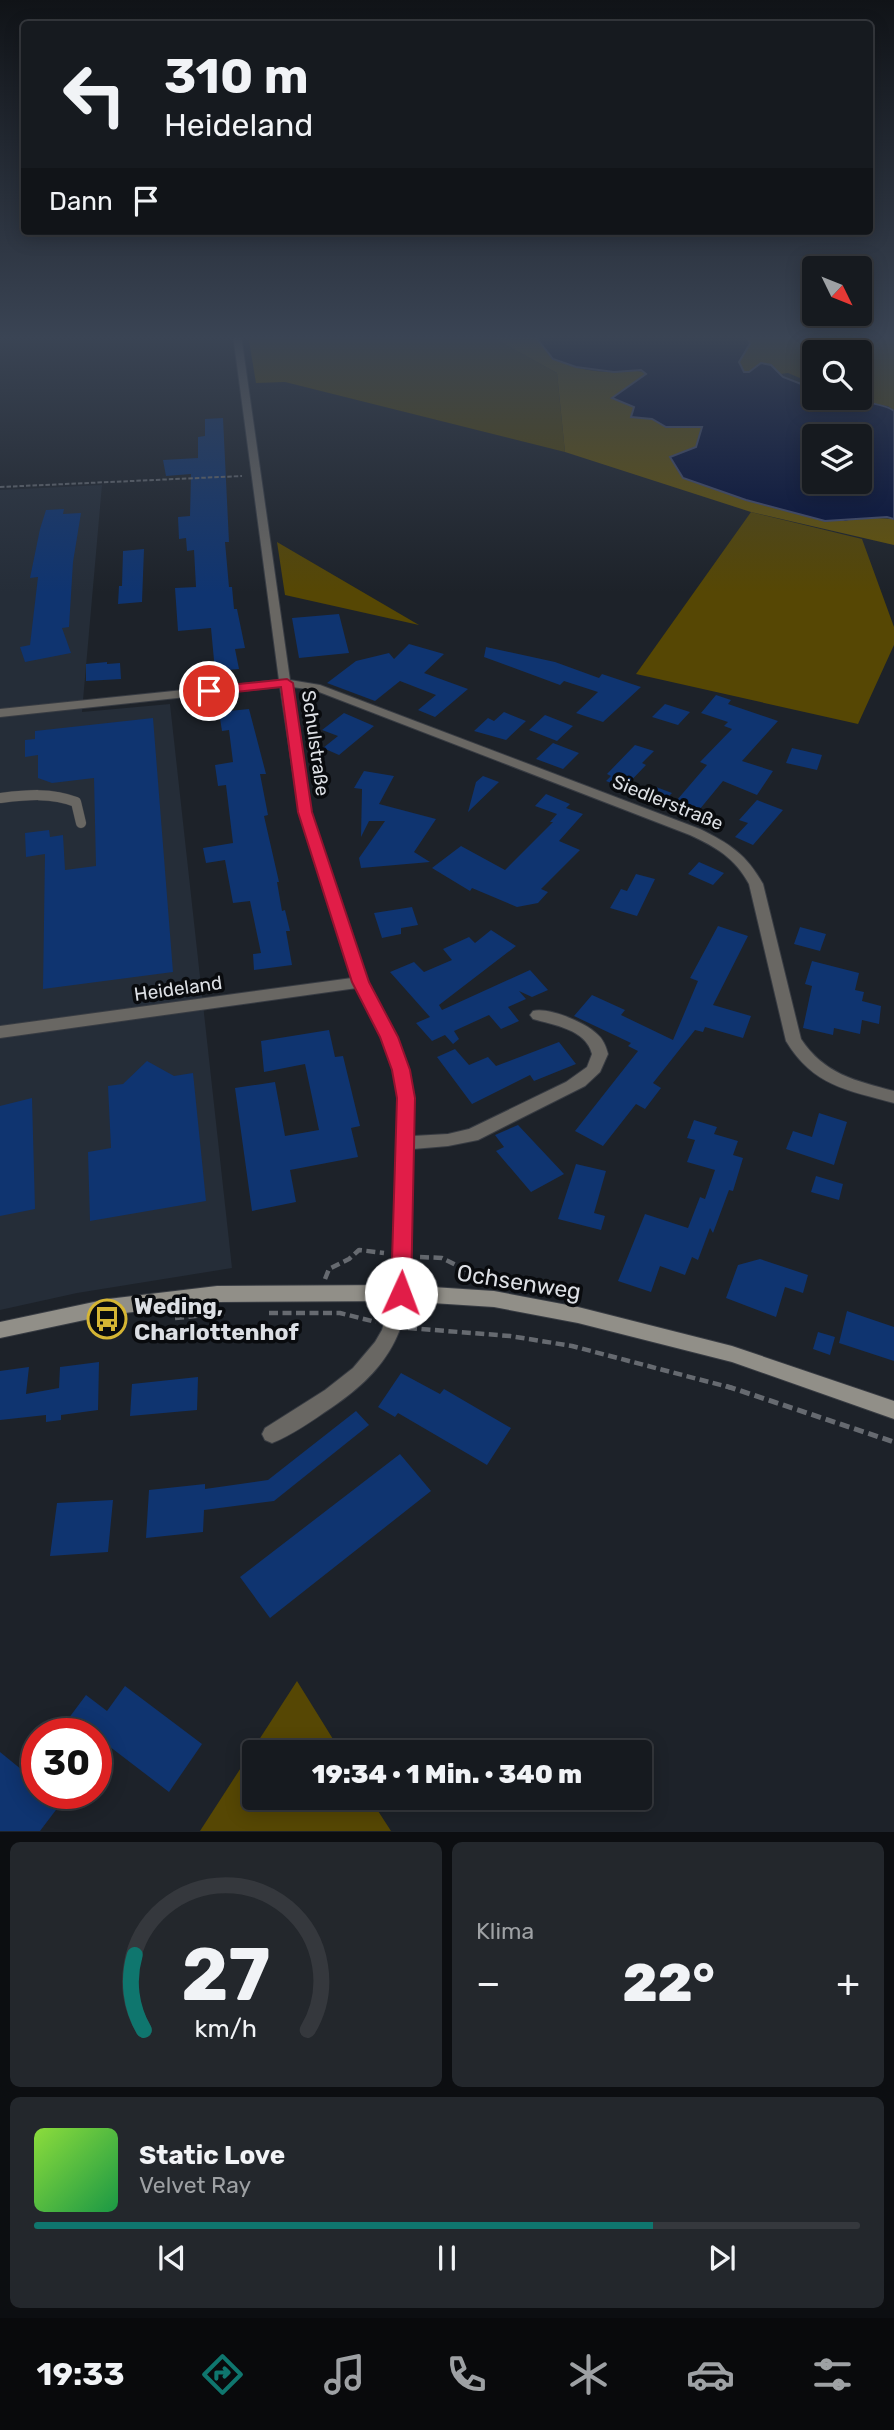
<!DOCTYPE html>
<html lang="de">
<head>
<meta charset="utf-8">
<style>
  :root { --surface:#161a1f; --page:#23272c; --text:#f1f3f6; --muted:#9ea1a4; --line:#35383d; --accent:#0f766e }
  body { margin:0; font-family:Rubik,sans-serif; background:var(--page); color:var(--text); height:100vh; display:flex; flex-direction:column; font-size:26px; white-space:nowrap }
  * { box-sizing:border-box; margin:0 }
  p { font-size:23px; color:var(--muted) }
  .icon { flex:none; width:38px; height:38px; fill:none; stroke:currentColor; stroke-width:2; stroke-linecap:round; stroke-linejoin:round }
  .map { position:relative; height:1832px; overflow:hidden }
  .sheet { display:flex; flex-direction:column; gap:10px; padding:10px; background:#0c0e11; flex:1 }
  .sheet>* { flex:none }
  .guide { position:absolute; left:21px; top:21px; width:852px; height:214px; border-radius:7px; box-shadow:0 4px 18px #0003,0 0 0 2px var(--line); background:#161a1f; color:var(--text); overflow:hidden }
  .needle { width:46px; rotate:133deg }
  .controls { position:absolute; left:802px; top:256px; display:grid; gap:14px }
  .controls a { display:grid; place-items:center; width:70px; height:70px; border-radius:7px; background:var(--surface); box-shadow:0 4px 18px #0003,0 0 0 2px var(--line); font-size:35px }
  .speed { position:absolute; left:21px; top:1718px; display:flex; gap:14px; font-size:35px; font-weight:700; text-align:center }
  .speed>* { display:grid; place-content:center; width:91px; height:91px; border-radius:50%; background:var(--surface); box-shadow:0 4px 18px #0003,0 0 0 2px var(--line); line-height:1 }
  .speed .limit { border:10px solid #d22; background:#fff; color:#111 }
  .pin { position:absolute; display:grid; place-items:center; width:60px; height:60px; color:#fff; margin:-30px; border:4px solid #fff; border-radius:50%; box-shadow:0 2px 7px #0007 }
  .me { position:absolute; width:77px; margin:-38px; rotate:2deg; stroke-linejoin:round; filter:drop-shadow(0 0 5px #0008) }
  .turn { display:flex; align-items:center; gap:24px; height:147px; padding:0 28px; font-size:32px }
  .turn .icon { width:91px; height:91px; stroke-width:2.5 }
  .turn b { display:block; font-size:49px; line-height:60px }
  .then { display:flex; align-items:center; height:66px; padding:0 28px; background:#0003; gap:14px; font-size:26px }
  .big { font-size:52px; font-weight:800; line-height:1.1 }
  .sheet .widget { flex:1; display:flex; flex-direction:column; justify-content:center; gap:10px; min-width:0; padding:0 24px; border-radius:10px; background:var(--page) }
  .sheet .dial { align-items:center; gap:0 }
  .dial svg { height:182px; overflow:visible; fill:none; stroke:var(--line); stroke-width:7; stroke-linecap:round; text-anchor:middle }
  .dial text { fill:var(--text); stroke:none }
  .song { display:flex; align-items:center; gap:21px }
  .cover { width:84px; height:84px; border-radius:10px; background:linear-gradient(135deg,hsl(90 70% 55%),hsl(140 70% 35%)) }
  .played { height:7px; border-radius:4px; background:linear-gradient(90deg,var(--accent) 75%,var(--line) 75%) }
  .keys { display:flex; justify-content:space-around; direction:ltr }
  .heat { display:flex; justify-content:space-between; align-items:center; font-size:38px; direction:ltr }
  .sheet .tiles { flex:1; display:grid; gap:10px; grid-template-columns:1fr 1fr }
  .widget:last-child { grid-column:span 2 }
  .trip { position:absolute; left:242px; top:1740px; width:410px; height:70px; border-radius:7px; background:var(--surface); box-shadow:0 4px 18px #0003,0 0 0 2px var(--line); font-weight:800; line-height:70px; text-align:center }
  .dock { display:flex; height:112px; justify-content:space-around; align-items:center; background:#090a0c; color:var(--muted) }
  .dock .icon { width:49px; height:49px }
  .dock .on { color:var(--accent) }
  .dock b { font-size:32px; color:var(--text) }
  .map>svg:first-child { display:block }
</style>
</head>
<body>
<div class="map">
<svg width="894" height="1832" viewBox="0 0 894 1832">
  <rect width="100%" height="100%" fill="#1d2229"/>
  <path fill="#252d38" d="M102,485L82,712L170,704L232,1268L77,1293L0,1310V490Z"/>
  <path fill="#564704" d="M248,335H488L557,373L565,452L285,382L256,383Z
    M746,335H894V411L888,406L864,404L859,394V352H814V384L788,373L780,374L771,365L761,363L749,372H744L739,362L750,345Z
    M751,512L862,539L894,627V645L858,724L636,674Z
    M277,542L419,625L285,595Z
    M297,1681L341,1752H254V1797H369L391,1831H200Z"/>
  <path fill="#665406" d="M488,335H536C548,365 585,372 615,372C626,372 637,368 647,374L613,399L635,407L666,427H703L696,447L845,521L860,517L894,519V545L751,512L565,452L557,373Z"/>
  <path fill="#000c38" stroke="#424b6c" stroke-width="2" fill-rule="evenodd" d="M746,335L750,344L739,362L744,372H749L761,363L771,365L783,377L814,389V397C830,397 884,402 894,411V519L887,517L825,521L746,500L683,478L670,457L696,447L702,427H666L652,419L631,417L634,407L612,398L646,374L641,370L614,372L576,367L553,359L535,336ZM814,436H859V481H814Z"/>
  <path fill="#0f3470" d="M223,418L229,542H225L229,587H232L234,609H237L245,648L235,649L239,669L215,671L211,628L178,631L175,588L196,587L194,550L187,551L186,538L179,539L178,517L190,516L191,474L166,476L163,460L198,458V437L205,436V419Z
    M64,509L63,514L81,513L73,562L69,627L62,628L71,653L25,662L20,647L30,645L38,577L30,578L40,529L46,510Z
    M144,549L142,602L118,604L119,586H122L123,551Z
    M339,614L349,653L299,658L292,618Z
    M409,644L444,654L424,673L468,689L435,717L418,710L436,695L400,681L375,701L327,683L356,661L389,653L394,659Z
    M486,647L555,662L599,678L602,674L641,687L603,722L576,713L598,692L564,681L560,685L484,657Z
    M107,662V664L120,663L121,679L86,681V664Z
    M716,695L731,700L728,704L778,721L742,761L773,771L757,795L723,781L695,815L671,807L707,765L700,762L732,729L724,726L728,722L701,713Z
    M665,704L690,712L678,725L652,717Z
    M249,709L266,774H260L268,815L264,816L279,882H277L282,911L285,910L290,931H286L292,965L254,970L253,954L261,953L250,901L233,903L225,860L206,863L203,848L233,843L226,785L218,786L215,765L233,762L229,730L222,731L219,712Z
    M504,712L526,721L506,740L474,731L488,718L494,721Z
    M344,713L374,726L339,755L323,748L338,736L322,730Z
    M545,715L573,726L557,741L529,730Z
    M153,718L173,972L43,989L45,854L26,857L25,833L49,830L50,837L63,835L65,870L96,866L94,778L52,783L38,778V755L25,757V740L35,739V731Z
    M553,743L579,753L563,769L536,759Z
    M635,745L654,751L642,763L646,765L624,788L606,781L611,776L607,774Z
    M792,748L822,755L817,770L786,763Z
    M364,771L394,776L379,804L436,819L414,852L430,862L361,868L359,858L385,821H369L361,837L362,789L354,788Z
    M483,776L499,782L468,812L476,782Z
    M656,787L672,793L660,805L645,800Z
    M546,794L570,804L566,808L583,814L559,841L580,850L541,889L548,892L538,903L517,907L472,888L470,891L432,868L461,846L505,870L553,822H550L557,814L535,806Z
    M757,800L783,810L753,845L735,837L748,823L739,820Z
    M699,862L724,873L713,885L688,874Z
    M636,874L655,879L637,916L610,908L621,889L627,891Z
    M412,907L418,925L401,928V934L382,938L374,913Z
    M718,926L748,936L713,1005L751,1016L743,1038L705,1027L703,1032L695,1030L653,1083L661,1088L645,1109L636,1104L603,1146L575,1131L638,1051L628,1046L631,1043L574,1016L592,995L625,1010L621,1015L673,1040L698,981L690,978Z
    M800,927L826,934L820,951L794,944Z
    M491,930L516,946L439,1005L442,1010L530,970L548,990L532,997L519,991L526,999L508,1007L519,1021L501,1029L489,1015L454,1031L459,1039L453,1044L445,1035L432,1041L416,1023L430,1017L390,972L414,962L424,972L452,960L443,949L469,937L475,943Z
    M812,961L859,973L855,990L864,992L862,1001L881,1006L879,1024L862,1020L860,1034L834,1028L833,1035L803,1028L812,986L805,984Z
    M329,1030L335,1057L343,1056L360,1126L351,1128L358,1157L290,1170L296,1202L252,1211L235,1088L275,1082L285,1136L319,1130L305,1064L264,1072L261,1041Z
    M559,1042L576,1064L534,1081L530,1075L472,1104L437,1057L455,1049L469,1065L488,1057L496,1066Z
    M147,1061L174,1076L193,1073L206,1201L90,1221L88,1152L111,1148L108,1086L123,1084Z
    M32,1098L35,1209L0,1216V1106Z
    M819,1113L847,1122L834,1165L786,1149L793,1131L812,1137Z
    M694,1120L717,1127L714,1134L738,1141L733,1155L743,1158L733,1191L729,1190L713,1233L710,1228L698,1260L692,1257L685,1275L660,1266L651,1292L618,1281L645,1214L688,1228L700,1197L705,1199L715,1170L687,1162L695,1140L687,1138Z
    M518,1125L564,1174L531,1192L496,1151L504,1147L495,1135Z
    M576,1164L606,1171L594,1213L605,1216L601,1230L558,1219Z
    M816,1176L843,1184L839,1200L811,1192Z
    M760,1259L808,1275L803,1293L785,1287L776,1317L726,1298L738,1265Z
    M847,1311L894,1327V1361L839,1343Z
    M818,1332L835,1337L830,1355L813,1349Z
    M99,1362L98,1410L61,1415V1420L46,1422V1415L0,1420V1371L29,1367L26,1394L59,1388L60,1367Z
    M401,1373L440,1394L444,1389L511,1428L487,1465L398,1413L395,1417L378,1407Z
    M198,1377L197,1410L130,1416L132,1384Z
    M356,1411L369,1425L274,1501L204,1510L203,1532L146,1538L149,1490L205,1484V1489L268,1480Z
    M400,1454L431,1491L270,1618L240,1577Z
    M113,1500L108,1552L50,1556L57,1503Z
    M125,1686L202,1744L169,1792L105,1743L96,1755V1734H57L86,1695L107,1711Z
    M0,1752L27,1774L37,1761V1794H68L40,1831H0Z"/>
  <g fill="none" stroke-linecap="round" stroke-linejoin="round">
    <defs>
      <path id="service" d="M0,798C26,795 51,792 76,802L81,823"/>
      <path id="minor" d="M233,335H241L290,680L320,685L700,829C730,844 746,854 763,884L801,1039C824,1074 856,1081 894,1091V1103C847,1090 813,1086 786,1041L749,884C735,858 716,847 690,835L314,690L292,687L311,812L368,982L397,1037L409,1070L414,1098L413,1136L448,1134L469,1129L566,1082L587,1067L592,1054C586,1029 553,1025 533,1019L530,1015L533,1011C548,1007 585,1022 597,1034C603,1039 606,1046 608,1054L600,1072L585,1086L478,1140L448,1146L413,1149C412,1176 411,1202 412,1229C412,1313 405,1358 331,1408C313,1420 293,1435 272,1443L265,1440L262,1434L265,1428L325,1390L353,1368L375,1342L382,1330L391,1300L394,1265L398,1098L393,1070L381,1037L357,988L0,1038V1026L352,978L299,812L280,687L0,717V709L279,680Z"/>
      <path id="secondary" d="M401,1285L494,1291L578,1307L732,1346L894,1401V1419L732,1362L578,1323L494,1307L401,1301L217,1302L108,1315L0,1338V1322L108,1299L217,1286Z"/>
    </defs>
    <use href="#service" stroke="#383c43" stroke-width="11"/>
    <use href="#minor" stroke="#383c43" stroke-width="2"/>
    <use href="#secondary" stroke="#383c43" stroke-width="2"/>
    <path stroke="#666a70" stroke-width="2" stroke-dasharray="4.5 2" stroke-linecap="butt" d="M0,487L242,476"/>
    <path stroke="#666a70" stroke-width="4.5" stroke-dasharray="9 4.5" stroke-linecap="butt" d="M420,1257L442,1258L484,1279
      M325,1279L329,1269L349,1259L359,1250L384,1253
      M269,1313H340L376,1322
      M175,1318L227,1313
      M408,1328L510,1336L572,1346L732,1388"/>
    <path stroke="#666a70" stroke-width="5" stroke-dasharray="10 5" stroke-linecap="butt" d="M726,1386L894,1442"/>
    <use href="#service" stroke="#696763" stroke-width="10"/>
    <use href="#minor" fill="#696763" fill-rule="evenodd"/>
    <use href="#secondary" fill="#918f88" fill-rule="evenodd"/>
  </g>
  <linearGradient id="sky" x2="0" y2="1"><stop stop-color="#101317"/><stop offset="0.57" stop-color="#3a4454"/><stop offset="1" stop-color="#3a4454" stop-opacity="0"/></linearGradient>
  <rect width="894" height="592" fill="url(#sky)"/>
  <path fill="#e11d48" stroke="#92132f" stroke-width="2" d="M287,679L293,683L312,812L369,982L398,1037L410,1070L415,1098L411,1293L408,1299L401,1302L394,1299L391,1293L397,1098L392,1070L380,1037L352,982L298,812L281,687L209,695L202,691L209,687Z"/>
  <defs>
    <symbol id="bus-ring" viewBox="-11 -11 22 22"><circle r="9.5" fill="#090b0e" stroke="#d5b534" stroke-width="1.5"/><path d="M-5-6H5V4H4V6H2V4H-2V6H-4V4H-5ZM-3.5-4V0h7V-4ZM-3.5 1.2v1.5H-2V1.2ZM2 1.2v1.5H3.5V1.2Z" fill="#d5b534"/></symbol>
  </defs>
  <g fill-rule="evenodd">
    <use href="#bus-ring" x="85" y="1297" width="44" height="44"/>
  </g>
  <g text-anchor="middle" stroke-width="7" stroke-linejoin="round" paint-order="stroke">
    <g font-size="19" fill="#dcdfe4" stroke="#090b0e">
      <text transform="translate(316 743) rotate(82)" y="7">Schulstraße</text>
      <text transform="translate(668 802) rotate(22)" y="7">Siedlerstraße</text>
      <text transform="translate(178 988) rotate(-8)" y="7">Heideland</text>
    </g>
    <g font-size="23" fill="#dcdfe4" stroke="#090b0e">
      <text transform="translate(519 1282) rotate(9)" y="8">Ochsenweg</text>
    </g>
    <g font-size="23" font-weight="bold" fill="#dcdfe4" stroke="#090b0e" text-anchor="start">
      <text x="134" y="1314">Weding,<tspan x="134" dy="26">Charlottenhof</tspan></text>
    </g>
  </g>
</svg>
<div class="controls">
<a><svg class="needle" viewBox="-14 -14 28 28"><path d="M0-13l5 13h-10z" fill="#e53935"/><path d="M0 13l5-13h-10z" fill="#9ea1a4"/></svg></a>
<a><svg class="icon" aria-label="search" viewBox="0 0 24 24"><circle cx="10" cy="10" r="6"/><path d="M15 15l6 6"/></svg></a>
<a><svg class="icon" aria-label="layers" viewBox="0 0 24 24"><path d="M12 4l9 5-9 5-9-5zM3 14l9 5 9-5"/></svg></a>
</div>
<div class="speed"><div class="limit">30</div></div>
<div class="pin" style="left:209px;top:691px;background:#d93025"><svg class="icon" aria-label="arrive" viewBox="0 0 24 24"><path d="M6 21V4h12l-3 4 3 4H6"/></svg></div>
<svg class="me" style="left:401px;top:1293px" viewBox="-20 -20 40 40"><circle r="19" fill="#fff"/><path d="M0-13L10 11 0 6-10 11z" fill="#e11d48"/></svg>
<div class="trip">19:34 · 1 Min. · 340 m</div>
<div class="guide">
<div class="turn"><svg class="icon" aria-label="left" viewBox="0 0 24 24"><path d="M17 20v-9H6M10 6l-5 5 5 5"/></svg><div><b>310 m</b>Heideland</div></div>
<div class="then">Dann<svg class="icon" aria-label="arrive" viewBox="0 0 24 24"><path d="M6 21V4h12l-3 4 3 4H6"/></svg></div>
</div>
</div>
<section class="sheet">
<div class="tiles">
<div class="widget dial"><svg viewBox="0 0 100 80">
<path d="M14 69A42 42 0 1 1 86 69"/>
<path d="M14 69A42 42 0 0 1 10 36" stroke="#0f766e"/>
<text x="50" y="56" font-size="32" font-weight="700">27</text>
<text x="50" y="72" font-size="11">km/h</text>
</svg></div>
<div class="widget"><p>Klima</p>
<div class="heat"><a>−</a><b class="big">22°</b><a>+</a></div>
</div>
<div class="widget">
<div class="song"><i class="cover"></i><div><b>Static Love</b><p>Velvet Ray</p></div></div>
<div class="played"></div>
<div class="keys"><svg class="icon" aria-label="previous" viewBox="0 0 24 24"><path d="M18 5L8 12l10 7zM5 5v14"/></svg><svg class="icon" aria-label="pause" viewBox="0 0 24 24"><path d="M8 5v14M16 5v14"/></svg><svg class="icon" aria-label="next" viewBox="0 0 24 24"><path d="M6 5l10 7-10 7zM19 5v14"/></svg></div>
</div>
</div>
</section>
<nav class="dock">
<b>19:33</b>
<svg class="icon on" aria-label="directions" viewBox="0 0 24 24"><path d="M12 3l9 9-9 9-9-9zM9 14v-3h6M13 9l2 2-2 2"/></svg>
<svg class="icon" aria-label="music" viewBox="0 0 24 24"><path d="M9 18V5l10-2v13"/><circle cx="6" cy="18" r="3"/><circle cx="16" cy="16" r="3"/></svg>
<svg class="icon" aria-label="phone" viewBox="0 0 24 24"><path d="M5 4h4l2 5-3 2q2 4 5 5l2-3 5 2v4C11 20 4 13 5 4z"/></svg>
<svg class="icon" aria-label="climate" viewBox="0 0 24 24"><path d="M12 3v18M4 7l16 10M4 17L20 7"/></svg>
<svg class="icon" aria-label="car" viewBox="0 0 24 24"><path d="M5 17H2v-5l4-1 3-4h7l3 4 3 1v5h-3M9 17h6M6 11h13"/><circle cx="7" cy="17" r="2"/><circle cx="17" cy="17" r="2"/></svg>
<svg class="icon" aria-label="filters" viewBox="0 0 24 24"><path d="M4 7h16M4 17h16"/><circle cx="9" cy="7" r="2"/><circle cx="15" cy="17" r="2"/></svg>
</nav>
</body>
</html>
